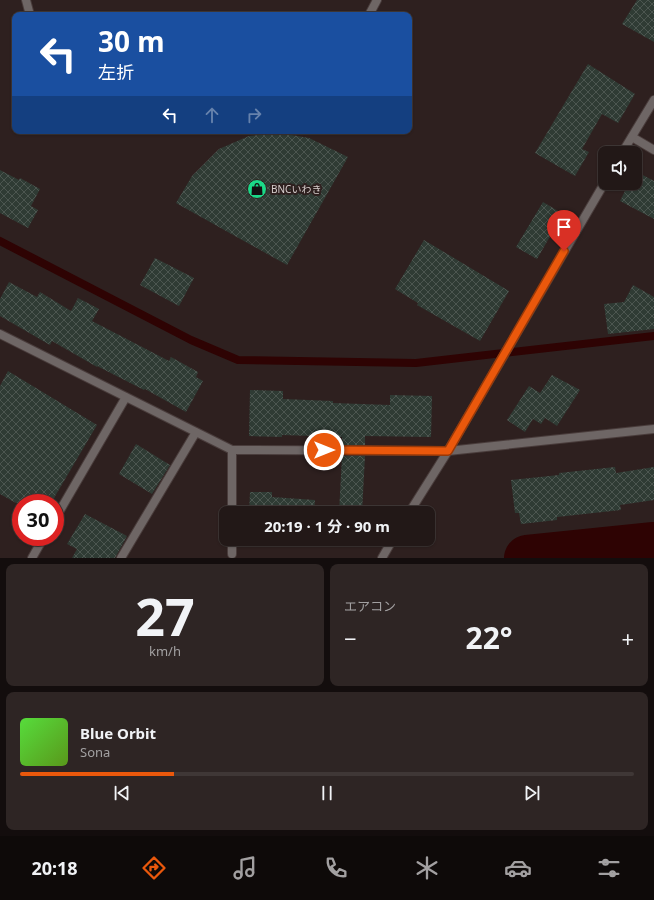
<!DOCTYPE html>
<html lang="ja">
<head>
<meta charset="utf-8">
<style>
  :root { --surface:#221817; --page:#2e2524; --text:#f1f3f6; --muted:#a2a0a1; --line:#3f3736; --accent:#ea580c }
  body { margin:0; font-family:"Noto Sans","Noto Sans JP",sans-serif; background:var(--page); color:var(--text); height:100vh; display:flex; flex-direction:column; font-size:15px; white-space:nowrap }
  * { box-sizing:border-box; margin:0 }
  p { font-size:13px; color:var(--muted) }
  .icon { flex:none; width:22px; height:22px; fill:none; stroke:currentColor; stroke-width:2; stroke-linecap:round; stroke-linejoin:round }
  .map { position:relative; height:558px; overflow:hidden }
  .details { display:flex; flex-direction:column; gap:6px; padding:6px; background:#130d0d; flex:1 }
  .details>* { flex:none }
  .hud { position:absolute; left:12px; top:12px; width:400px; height:122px; border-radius:8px; box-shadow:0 1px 3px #0004,0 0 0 1px var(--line); background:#1a4fa0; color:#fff; overflow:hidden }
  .fabs { position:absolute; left:598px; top:146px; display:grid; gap:8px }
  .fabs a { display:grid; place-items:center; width:44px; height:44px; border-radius:8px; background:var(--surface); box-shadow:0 1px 3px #0004,0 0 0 1px var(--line); font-size:20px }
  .speed { position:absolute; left:12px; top:494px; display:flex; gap:8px; font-size:20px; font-weight:700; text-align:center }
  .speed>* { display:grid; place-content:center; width:52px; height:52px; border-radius:50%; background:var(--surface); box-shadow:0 1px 3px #0004,0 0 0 1px var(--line); line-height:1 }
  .speed .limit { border:6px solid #d22; background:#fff; color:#111 }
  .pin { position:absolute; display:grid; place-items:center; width:34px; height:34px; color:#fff; margin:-41px -17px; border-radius:50% 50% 50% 0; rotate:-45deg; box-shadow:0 0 4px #0007 }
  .pin .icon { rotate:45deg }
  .me { position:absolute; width:44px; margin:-22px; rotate:90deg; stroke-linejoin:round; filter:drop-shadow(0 0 3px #0008) }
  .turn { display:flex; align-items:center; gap:14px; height:84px; padding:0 20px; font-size:18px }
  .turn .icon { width:52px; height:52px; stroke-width:2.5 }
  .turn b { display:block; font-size:28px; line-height:34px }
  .lanes { display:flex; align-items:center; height:38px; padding:0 20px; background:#0003; justify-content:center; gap:20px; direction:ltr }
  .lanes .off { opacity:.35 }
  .big { font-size:30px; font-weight:700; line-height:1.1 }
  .details .widget { flex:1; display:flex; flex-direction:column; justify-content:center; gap:6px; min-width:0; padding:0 14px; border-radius:8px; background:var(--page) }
  .details .dial { align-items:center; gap:0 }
  .dial b { font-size:52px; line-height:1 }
  .song { display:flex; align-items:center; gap:12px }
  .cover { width:48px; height:48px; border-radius:6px; background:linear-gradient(135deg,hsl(110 70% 55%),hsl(90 70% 35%)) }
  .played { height:4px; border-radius:2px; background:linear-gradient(90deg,var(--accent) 25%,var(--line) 25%) }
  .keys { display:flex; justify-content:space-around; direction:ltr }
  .heat { display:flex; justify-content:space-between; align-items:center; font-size:22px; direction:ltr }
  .details .tiles { flex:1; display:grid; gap:6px; grid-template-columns:1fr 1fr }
  .widget:last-child { grid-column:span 2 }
  .trip { position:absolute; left:219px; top:506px; width:216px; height:40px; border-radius:8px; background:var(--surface); box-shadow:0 1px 3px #0004,0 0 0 1px var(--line); font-weight:700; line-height:40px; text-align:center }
  .tab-bar { display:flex; height:64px; justify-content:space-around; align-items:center; background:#0e0a09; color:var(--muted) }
  .tab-bar .icon { width:28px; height:28px }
  .tab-bar .on { color:var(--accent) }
  .tab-bar b { font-size:18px; color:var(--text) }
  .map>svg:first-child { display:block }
</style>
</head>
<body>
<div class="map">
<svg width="654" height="558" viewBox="0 0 654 558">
  <defs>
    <pattern id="building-cross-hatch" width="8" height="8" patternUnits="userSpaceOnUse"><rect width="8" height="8" fill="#2f3b34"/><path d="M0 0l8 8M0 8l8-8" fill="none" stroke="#4c5650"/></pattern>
  </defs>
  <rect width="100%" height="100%" fill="#2e201f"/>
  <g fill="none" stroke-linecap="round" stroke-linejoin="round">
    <path stroke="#2e0303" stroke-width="8" d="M0,241L191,340L238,360L416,363L654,336"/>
    <path stroke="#2e0303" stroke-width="46" d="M527,558L654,545"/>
  </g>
  <path fill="url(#building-cross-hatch)" d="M637,0H654V42L622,24Z
    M588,64L635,94L618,123L602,114L582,149L589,152L575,176L535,153Z
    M280,133L309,138L348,157L287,265L176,203L192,176L219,149L249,136Z
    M0,170L19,180L20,178L40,189L31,206L38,210L28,228L0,213Z
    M639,173L654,181V219L620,201L629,183H635V174L637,176Z
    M543,202L563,214L537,259L516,247Z
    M424,240L509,291L480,341L417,305L418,303L395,289Z
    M155,258L194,278L179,306L140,285Z
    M9,282L37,297L40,292L71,311L78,298L99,309L92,321L169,361L171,357L198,372L196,377L203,381L186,412L145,389L144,390L97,366V367L52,341L50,345L0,316V299Z
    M633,285L654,297V329L608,334L604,304L624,302Z
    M8,371L97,425L51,503H16L0,494V386Z
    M552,375L580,390L557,426L545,418L541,424L533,419L525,432L507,420L529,386L540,393Z
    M250,390L283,391V399L333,401V403L390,405V395L432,396L431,437L365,436V445H342V437L282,435V437L249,436Z
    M136,444L170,465L152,494L119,474Z
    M342,456H365L362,513H339Z
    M615,467L616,473L654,467V500L620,505L621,510L557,517V520L521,524L519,513H515L511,480L559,475V473Z
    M250,492H272V497L315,500L314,513H249Z
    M85,514L127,536L115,558H72L77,549L67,544Z
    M249,539H313V542Z"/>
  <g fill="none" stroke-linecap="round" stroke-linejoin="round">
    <defs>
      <path id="service" d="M26,0L30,15
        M369,15L377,0"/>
      <path id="minor" d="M632,137L654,150
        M0,334L232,450L448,451L654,429
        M232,513V450
        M55,519L126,397
        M232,554V539
        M32,558L44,537
        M121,558L196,432"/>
      <path id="tertiary" d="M622,153L654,100
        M409,513L448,451L605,182
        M382,558L393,539"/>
    </defs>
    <use href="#service" stroke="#493c3b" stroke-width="10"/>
    <use href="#minor" stroke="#493c3b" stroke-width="10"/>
    <use href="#tertiary" stroke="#493c3b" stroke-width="10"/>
    <use href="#service" stroke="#6e6665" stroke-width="8"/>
    <use href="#minor" stroke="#6e6665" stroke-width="8"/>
    <use href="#tertiary" stroke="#6e6665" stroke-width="8"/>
  </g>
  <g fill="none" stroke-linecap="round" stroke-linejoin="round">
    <defs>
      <path id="route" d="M324,450L448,451L564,251"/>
    </defs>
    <use href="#route" stroke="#983908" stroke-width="10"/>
    <use href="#route" stroke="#ea580c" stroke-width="7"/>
  </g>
  <defs>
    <symbol id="shop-disc" viewBox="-11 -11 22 22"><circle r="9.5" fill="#1bd988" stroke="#2e201f"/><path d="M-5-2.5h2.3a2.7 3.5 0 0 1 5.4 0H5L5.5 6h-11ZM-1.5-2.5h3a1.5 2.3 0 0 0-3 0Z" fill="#111"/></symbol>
  </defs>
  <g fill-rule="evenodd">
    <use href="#shop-disc" x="246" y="178" width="22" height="22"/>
  </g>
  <g text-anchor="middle" stroke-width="4" stroke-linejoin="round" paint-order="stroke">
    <g font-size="10" fill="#d8cfce" stroke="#2e201f" text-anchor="start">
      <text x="271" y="193">BNCいわき</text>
    </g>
  </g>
</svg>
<div class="fabs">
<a><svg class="icon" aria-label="sound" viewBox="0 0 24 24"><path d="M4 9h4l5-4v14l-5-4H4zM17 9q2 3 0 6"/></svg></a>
</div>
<div class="speed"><div class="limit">30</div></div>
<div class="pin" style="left:564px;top:251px;background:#d93025"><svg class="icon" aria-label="arrive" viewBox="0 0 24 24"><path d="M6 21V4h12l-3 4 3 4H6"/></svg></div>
<svg class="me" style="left:324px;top:450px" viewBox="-20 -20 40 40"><circle r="17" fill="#ea580c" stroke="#fff" stroke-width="3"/><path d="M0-11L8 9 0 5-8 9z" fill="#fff"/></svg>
<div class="trip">20:19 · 1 分 · 90 m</div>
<div class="hud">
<div class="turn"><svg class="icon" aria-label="left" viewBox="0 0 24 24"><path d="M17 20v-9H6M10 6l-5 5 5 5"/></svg><div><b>30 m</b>左折</div></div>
<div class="lanes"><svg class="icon" aria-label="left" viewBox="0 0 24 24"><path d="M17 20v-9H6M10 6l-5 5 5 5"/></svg><svg class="icon off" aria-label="ahead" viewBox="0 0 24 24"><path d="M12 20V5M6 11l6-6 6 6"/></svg><svg class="icon off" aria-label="right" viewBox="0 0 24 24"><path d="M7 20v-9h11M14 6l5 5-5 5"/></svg></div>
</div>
</div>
<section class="details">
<div class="tiles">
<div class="widget dial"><b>27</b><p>km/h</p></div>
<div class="widget"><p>エアコン</p>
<div class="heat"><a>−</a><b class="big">22°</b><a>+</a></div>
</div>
<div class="widget">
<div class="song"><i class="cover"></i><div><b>Blue Orbit</b><p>Sona</p></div></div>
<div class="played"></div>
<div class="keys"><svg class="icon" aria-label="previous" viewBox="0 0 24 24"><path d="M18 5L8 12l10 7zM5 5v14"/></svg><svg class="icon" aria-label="pause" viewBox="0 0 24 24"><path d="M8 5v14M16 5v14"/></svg><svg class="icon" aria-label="next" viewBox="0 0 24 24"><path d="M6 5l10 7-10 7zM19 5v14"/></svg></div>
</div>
</div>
</section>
<nav class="tab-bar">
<b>20:18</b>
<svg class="icon on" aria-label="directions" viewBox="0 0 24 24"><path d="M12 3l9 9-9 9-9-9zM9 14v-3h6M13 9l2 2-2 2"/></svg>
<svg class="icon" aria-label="music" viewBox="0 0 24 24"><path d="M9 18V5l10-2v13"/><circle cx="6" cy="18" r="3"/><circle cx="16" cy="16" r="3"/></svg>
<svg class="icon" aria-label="phone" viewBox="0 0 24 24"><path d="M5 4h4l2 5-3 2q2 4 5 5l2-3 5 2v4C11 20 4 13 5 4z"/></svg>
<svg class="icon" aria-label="climate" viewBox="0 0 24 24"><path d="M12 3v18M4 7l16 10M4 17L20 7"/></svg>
<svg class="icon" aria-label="car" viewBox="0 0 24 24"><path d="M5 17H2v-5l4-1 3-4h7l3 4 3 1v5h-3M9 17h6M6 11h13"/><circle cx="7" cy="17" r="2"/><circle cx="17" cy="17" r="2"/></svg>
<svg class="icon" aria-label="filters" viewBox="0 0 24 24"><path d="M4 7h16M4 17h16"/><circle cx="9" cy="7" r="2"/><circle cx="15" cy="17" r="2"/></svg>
</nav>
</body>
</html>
